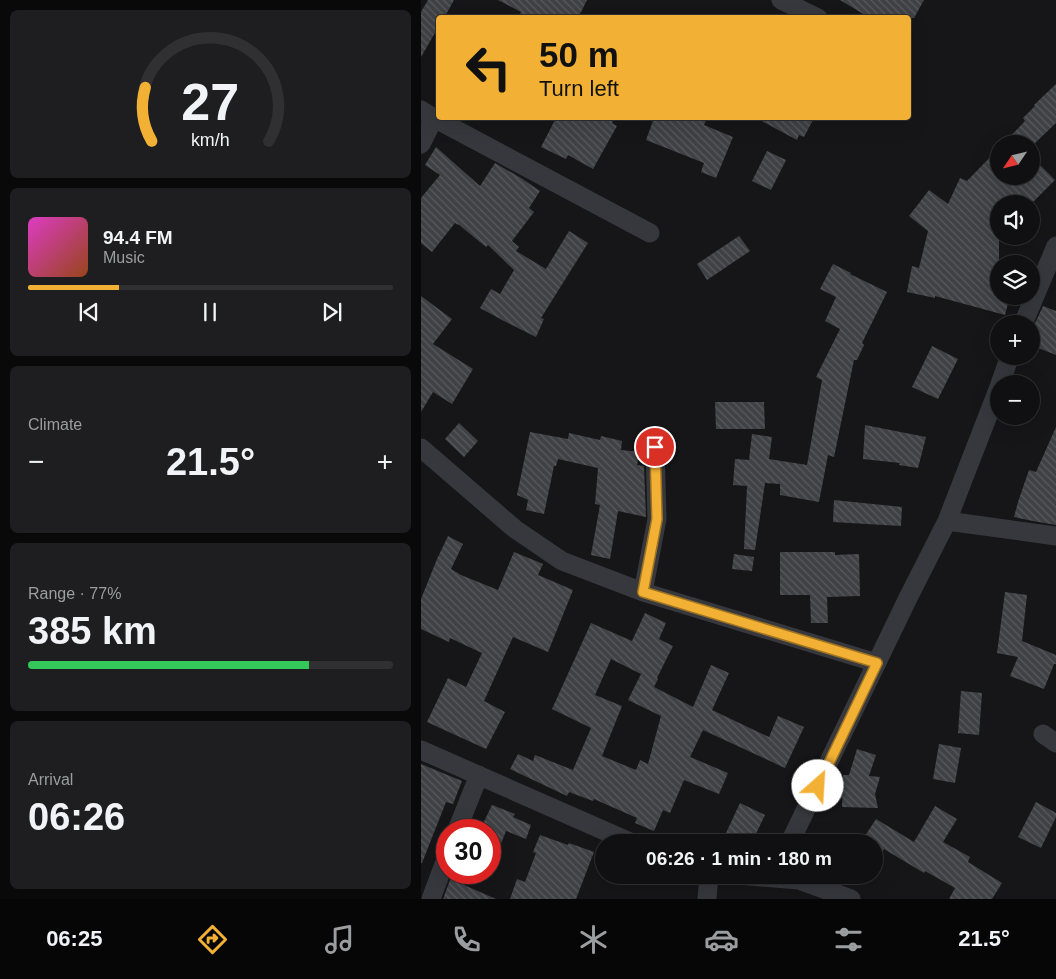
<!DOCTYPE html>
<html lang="en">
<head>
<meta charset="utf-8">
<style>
  :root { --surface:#101012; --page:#1e1e20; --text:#f1f3f6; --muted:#9c9d9f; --line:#303032; --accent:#f2b134 }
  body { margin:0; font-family:Arial,sans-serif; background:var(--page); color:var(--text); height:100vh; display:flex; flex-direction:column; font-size:19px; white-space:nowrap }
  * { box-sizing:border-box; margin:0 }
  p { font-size:16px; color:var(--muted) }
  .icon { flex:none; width:28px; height:28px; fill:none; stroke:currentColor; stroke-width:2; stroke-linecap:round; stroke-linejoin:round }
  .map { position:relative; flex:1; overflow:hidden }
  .sheet { display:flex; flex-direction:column; gap:10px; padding:10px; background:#09090a; width:421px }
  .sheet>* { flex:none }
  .hud { position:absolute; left:15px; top:15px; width:475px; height:105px; border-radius:5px; box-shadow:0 5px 20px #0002,0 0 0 1px var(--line); background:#f2b134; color:#111; overflow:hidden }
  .needle { width:32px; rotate:235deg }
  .buttons { position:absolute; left:569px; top:135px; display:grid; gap:10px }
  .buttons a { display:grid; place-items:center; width:50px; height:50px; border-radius:50%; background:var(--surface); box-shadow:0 5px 20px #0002,0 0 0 1px var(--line); font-size:25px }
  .speed { position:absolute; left:15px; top:819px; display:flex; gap:10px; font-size:25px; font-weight:700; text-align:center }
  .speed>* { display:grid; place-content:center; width:65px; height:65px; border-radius:50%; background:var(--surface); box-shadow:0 5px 20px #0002,0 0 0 1px var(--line); line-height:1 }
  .speed .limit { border:8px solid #d22; background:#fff; color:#111 }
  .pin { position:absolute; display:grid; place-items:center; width:42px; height:42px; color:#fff; margin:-21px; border:2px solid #fff; border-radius:50%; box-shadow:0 1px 5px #0007 }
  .me { position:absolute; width:55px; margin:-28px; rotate:26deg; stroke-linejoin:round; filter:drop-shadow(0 0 4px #0008) }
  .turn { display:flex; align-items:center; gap:18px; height:105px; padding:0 20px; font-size:22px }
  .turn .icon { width:65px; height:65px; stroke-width:2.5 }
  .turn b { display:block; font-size:35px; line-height:42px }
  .big { font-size:38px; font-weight:600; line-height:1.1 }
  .sheet .tile { flex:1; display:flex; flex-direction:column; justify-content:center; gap:8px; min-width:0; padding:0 18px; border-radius:8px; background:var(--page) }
  .sheet .dial { align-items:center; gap:0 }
  .dial svg { height:130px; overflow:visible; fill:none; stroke:var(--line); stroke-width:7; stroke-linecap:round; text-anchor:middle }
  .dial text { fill:var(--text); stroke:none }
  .song { display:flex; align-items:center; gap:15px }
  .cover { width:60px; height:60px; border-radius:8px; background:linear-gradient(135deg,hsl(310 70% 55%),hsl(20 70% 35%)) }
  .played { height:5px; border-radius:2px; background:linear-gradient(90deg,var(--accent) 25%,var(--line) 25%) }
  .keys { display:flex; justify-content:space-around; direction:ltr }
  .heat { display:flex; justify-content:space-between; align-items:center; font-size:28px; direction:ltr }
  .charge { height:8px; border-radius:4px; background:linear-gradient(90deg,#34c759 77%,var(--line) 0) }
  .trip { position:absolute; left:174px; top:834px; width:288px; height:50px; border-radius:25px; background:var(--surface); box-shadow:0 5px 20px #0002,0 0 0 1px var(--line); font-weight:600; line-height:50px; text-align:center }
  .dock { display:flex; height:80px; justify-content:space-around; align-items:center; background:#060607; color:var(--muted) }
  .dock .icon { width:35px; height:35px }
  .dock .current { color:var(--accent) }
  .dock b { font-size:22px; color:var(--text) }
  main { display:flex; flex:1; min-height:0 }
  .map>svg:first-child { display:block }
</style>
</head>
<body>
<main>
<section class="sheet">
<div class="tile dial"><svg viewBox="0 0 100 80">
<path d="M14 69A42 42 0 1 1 86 69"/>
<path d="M14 69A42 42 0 0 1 10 36" stroke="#f2b134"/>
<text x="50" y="56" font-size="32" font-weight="700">27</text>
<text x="50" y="72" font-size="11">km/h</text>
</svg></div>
<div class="tile">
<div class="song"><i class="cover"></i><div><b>94.4 FM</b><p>Music</p></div></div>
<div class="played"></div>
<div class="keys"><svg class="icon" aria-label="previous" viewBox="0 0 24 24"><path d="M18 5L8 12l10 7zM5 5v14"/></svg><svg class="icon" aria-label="pause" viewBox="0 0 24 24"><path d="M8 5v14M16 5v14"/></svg><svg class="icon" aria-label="next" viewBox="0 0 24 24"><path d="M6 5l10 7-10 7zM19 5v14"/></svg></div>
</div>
<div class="tile"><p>Climate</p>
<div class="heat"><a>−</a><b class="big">21.5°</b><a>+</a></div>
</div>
<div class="tile"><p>Range · 77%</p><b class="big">385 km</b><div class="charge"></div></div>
<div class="tile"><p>Arrival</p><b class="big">06:26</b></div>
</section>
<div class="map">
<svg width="635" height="899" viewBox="0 0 635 899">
  <defs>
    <pattern id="building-back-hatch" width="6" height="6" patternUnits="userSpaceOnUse" patternTransform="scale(1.25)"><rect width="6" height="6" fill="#404145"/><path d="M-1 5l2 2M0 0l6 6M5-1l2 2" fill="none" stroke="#595a5e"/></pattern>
  </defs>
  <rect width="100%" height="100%" fill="#161618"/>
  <path fill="url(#building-back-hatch)" fill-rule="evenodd" d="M7,0H33L23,18H18V26L0,57V12Z
    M77,0H166L157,18H97L100,12Z
    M419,0H503L493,18H449Z
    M635,84V123L613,144H582L604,121L602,118L614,106L613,105Z
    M135,118H193L191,123L196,126L172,169L147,155L145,159L120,147Z
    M233,118H286L283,125L312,137L295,178L280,172L283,163L225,140Z
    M335,118H393L383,137L378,135L376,140Z
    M15,147L59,186L74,163L100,178L119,191L108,208L113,212L91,241L98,247L95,251L125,269L148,231L167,243L120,318L123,319L115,337L83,321L59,308L70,289L79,294L93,270L67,245L65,247L37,224V225L34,223L11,252L0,243V198L19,175L4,165Z
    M578,148V176H610V156L634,180L610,204H578V281L573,296H589L584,315L514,296V298L486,292L491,266L498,268L507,231L488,216L508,190L527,204L539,178L546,181Z
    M346,151L365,160L350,190L331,181Z
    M318,236L329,251L286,280L276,264Z
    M412,264L430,273L429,274L466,292L441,343L443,345L436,360H433L413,457L407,455L398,502L359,495V484L344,483L334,550L323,549L326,486L312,485L314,459L328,460L331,434L351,437L348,459L386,465L401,380L395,377L419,329L404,321L415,297L399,289Z
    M0,296L31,319L12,344L52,369L31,404L12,392L0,412Z
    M622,306L635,311V355L610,345V332Z
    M511,346L537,359L517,399L491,387Z
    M294,402H343L344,429H295Z
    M38,423L57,441L43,457L24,439Z
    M444,425L505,437L497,468L478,465L479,463L442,459Z
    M635,427V525L612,521L593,517L597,502L608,470L615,472Z
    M109,432L147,439L148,433L179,440L180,436L201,441L200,450L219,452L216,465L223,466L225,517L197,511L189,559L170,555L179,505L174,504L177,468L137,459L135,466H133L123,514L105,510L107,500L96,495Z
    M413,500L481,507L480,526L412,522Z
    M27,536L42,544L30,569L40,575L77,590L93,552L122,564L117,575L152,590L127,652L92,637L63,701L84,712L65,749L6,722L27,678L45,687L61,653L29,638L28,642L0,629V599L16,559Z
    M359,552H414V555L438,554L439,596L406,597L407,623H390L389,595H359Z
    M313,554L333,557L331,571L311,569Z
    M584,592L606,595L601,641L635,655V664H633L623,689L589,676L597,657L576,653Z
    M224,613L245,623L238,639L252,646L236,678L237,679L233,687L272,707L290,665L308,673L291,710L348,737L357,716L383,727L364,768L282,730L269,757L307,773L298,794L263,780L249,813L242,810L233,831L214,823L216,818L173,799L172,801L148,792L146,796L89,769L97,754L112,761L114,755L152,770L170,728L131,709L170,623L211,641ZM190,659L220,674L207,700L240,716L227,764L219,760L215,770L181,756L201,706L174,695Z
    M540,691L561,693L558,735L537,733Z
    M518,744L540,748L534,783L512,779Z
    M436,749L455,755L448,776L459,777L454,794L457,808L421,807L422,775H428Z
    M0,764L41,781L32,804L25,802L1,863H0Z
    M615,802L635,813V817L620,848L597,837Z
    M319,803L344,815L331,842H324L305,833Z
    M71,805L94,814L92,817L110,825L105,839L85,831L70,869H69V830H59Z
    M514,806L536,819L522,842L549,857L547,862L581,883L571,899H528L534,888L504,871L503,873L463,849L452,866V842H440L455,819L493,842Z
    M119,835L147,845L148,843L173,852L155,899H89L96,879L104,882L115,853L112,852Z
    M32,872H48L43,885L75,899H22Z"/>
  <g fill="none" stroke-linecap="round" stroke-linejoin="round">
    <path stroke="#37383d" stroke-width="19" d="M360,0L397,18
      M0,110L13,118L0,144
      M13,118L229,233
      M602,324L635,246
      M579,384L589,356
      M0,448L94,529L141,561L222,592L456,663
      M526,521L635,536
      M222,592L236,519L234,447
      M622,734L635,743
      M0,750L209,842
      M36,830L58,775
      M371,842V838L487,598L526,521L578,387
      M317,875L378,880L430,899
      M10,899L26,856
      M286,899L288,875"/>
  </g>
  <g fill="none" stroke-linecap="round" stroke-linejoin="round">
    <defs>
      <path id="route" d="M234,447L236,519L222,592L456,663L397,786"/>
    </defs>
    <use href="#route" stroke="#9d7322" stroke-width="12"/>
    <use href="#route" stroke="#f2b134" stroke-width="9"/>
  </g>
</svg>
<div class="buttons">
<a><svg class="needle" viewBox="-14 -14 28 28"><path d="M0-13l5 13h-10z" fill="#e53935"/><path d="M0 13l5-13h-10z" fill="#9c9d9f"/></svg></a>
<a><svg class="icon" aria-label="sound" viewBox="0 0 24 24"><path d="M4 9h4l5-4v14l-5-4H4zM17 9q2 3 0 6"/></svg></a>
<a><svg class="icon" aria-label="layers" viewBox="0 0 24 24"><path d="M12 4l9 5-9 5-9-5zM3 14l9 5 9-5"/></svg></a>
<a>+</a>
<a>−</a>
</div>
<div class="speed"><div class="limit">30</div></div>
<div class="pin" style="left:234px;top:447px;background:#d93025"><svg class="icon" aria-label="arrive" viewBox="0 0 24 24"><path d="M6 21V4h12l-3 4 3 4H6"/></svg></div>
<svg class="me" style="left:397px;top:786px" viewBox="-20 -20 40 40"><circle r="19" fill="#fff"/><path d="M0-13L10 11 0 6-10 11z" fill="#f2b134"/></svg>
<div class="trip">06:26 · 1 min · 180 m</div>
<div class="hud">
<div class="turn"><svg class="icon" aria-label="left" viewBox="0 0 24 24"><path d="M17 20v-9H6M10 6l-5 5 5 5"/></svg><div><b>50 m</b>Turn left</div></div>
</div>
</div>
</main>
<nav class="dock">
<b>06:25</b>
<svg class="icon current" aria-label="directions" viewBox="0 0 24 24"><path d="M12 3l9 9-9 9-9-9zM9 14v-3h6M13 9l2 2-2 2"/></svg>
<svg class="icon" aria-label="music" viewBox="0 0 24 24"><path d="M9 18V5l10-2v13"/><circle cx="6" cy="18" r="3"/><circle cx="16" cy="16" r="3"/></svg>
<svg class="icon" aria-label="phone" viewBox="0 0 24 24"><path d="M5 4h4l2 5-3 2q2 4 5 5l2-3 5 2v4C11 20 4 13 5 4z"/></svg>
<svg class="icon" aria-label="climate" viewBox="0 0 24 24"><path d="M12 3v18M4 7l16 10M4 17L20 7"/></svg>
<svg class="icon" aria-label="car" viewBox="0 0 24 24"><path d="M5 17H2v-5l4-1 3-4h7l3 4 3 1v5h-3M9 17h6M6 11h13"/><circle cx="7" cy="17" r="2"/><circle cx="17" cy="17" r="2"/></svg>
<svg class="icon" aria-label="filters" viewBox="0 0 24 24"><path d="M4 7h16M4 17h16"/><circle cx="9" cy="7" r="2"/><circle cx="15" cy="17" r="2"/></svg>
<b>21.5°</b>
</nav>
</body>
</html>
